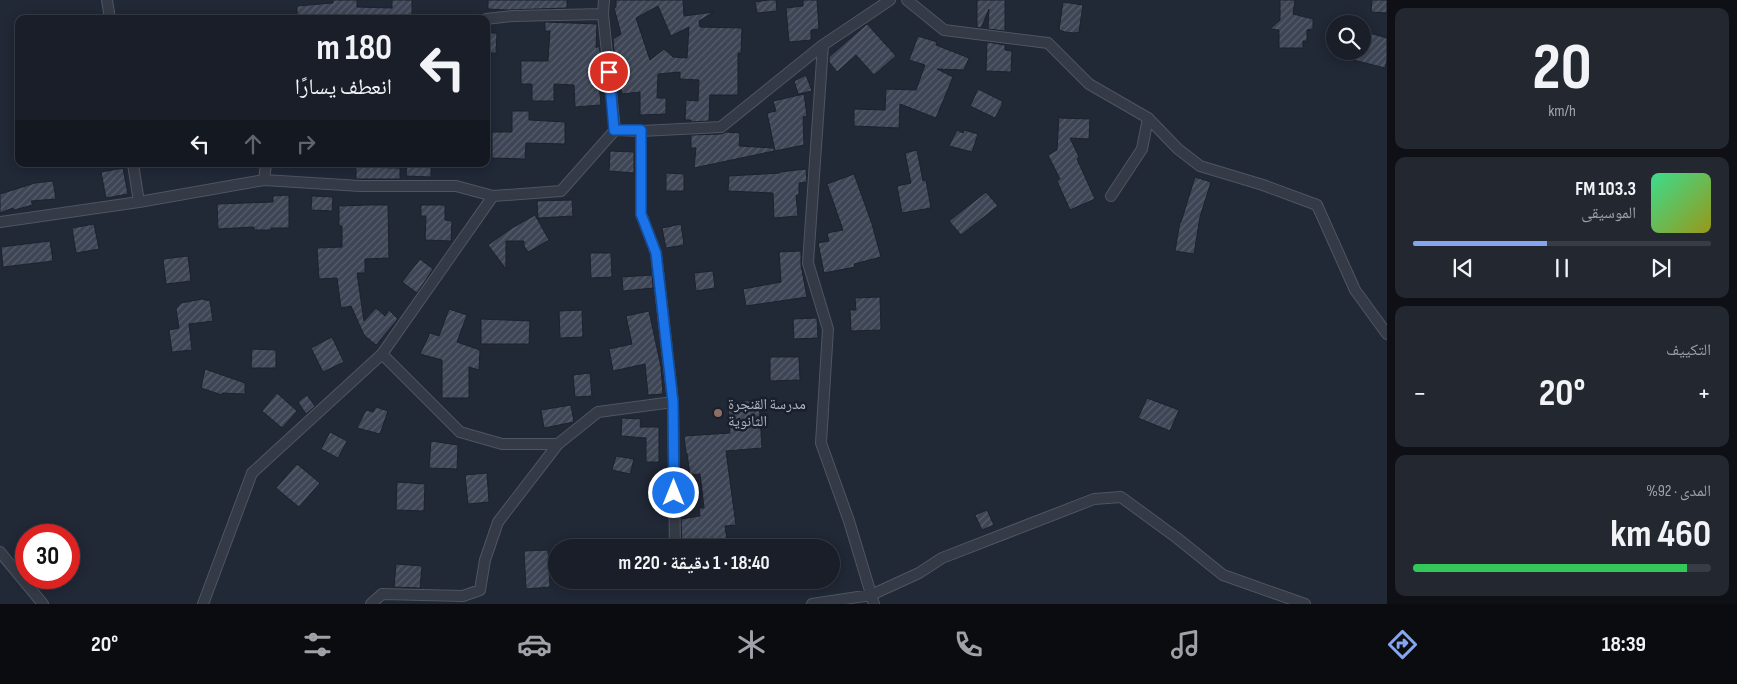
<!DOCTYPE html>
<html lang="ar">
<head>
<meta charset="utf-8">
<style>
  :root { --surface:#191e28; --page:#222730; --text:#f1f3f6; --muted:#9fa2a8; --line:#373c45; --accent:#86a5f1 }
  body { margin:0; font-family:"Sofia Sans Condensed","Noto Naskh Arabic",sans-serif; background:var(--page); color:var(--text); direction:rtl; height:100vh; display:flex; flex-direction:column; font-size:19px; white-space:nowrap }
  * { box-sizing:border-box; margin:0 }
  p { font-size:16px; color:var(--muted) }
  .icon { flex:none; width:28px; height:28px; fill:none; stroke:currentColor; stroke-width:2; stroke-linecap:round; stroke-linejoin:round }
  .map { position:relative; flex:1; overflow:hidden; direction:ltr }
  .panel { display:flex; flex-direction:column; gap:8px; padding:8px; background:#0e1016; width:350px }
  .panel>* { flex:none }
  .top-card { position:absolute; left:15px; top:15px; width:475px; height:152px; border-radius:10px; box-shadow:0 2px 12px #0003,0 0 0 1px var(--line); direction:rtl; background:#191e28; color:var(--text); overflow:hidden }
  .buttons { position:absolute; left:1326px; top:15px; display:grid; gap:10px }
  .buttons a { display:grid; place-items:center; width:45px; height:45px; border-radius:50%; background:var(--surface); box-shadow:0 2px 12px #0003,0 0 0 1px var(--line); font-size:25px }
  .speed { position:absolute; left:15px; top:524px; display:flex; gap:10px; font-size:25px; font-weight:700; text-align:center }
  .speed>* { display:grid; place-content:center; width:65px; height:65px; border-radius:50%; background:var(--surface); box-shadow:0 2px 12px #0003,0 0 0 1px var(--line); line-height:1 }
  .speed .limit { border:8px solid #d22; background:#fff; color:#111 }
  .pin { position:absolute; display:grid; place-items:center; width:42px; height:42px; color:#fff; margin:-21px; border:2px solid #fff; border-radius:50%; box-shadow:0 1px 5px #0007 }
  .me { position:absolute; width:55px; margin:-28px; rotate:0deg; stroke-linejoin:round; filter:drop-shadow(0 0 4px #0008) }
  .turn { display:flex; align-items:center; gap:18px; height:105px; padding:0 15px; font-size:22px }
  .turn .icon { width:65px; height:65px; stroke-width:2.5 }
  .turn b { display:block; font-size:35px; line-height:42px }
  .lanes { display:flex; align-items:center; height:48px; padding:0 15px; background:#0003; justify-content:center; gap:25px; direction:ltr }
  .lanes .off { opacity:.35 }
  .big { font-size:38px; font-weight:700; line-height:1.1 }
  .panel .tile { flex:1; display:flex; flex-direction:column; justify-content:center; gap:8px; min-width:0; padding:0 18px; border-radius:10px; background:var(--page) }
  .panel .dial { align-items:center; gap:0 }
  .dial b { font-size:65px; line-height:1 }
  .song { display:flex; align-items:center; gap:15px }
  .cover { width:60px; height:60px; border-radius:8px; background:linear-gradient(135deg,hsl(150 70% 55%),hsl(60 70% 35%)) }
  .played { height:5px; border-radius:2px; background:linear-gradient(90deg,var(--accent) 45%,var(--line) 45%) }
  .keys { display:flex; justify-content:space-around; direction:ltr }
  .heat { display:flex; justify-content:space-between; align-items:center; font-size:28px; direction:ltr }
  .charge { height:8px; border-radius:4px; background:linear-gradient(90deg,#34c759 92%,var(--line) 0) }
  .trip { position:absolute; left:548px; top:539px; width:292px; height:50px; border-radius:25px; background:var(--surface); box-shadow:0 2px 12px #0003,0 0 0 1px var(--line); font-weight:700; line-height:50px; text-align:center; direction:rtl }
  .tabs { display:flex; height:80px; justify-content:space-around; align-items:center; background:#0a0c10; color:var(--muted) }
  .tabs .icon { width:35px; height:35px }
  .tabs .selected { color:var(--accent) }
  .tabs b { font-size:22px; color:var(--text) }
  main { display:flex; flex:1; min-height:0 }
  .map>svg:first-child { display:block }
</style>
</head>
<body>
<main>
<section class="panel">
<div class="tile dial"><b>20</b><p>km/h</p></div>
<div class="tile">
<div class="song"><i class="cover"></i><div><b>103.3 FM</b><p>الموسيقى</p></div></div>
<div class="played"></div>
<div class="keys"><svg class="icon" aria-label="previous" viewBox="0 0 24 24"><path d="M18 5L8 12l10 7zM5 5v14"/></svg><svg class="icon" aria-label="pause" viewBox="0 0 24 24"><path d="M8 5v14M16 5v14"/></svg><svg class="icon" aria-label="next" viewBox="0 0 24 24"><path d="M6 5l10 7-10 7zM19 5v14"/></svg></div>
</div>
<div class="tile"><p>التكييف</p>
<div class="heat"><a>−</a><b class="big">20°</b><a>+</a></div>
</div>
<div class="tile"><p>المدى · 92%</p><b class="big">460 km</b><div class="charge"></div></div>
</section>
<div class="map">
<svg width="1387" height="604" viewBox="0 0 1387 604">
  <defs>
    <pattern id="building-hatch" width="6" height="6" patternUnits="userSpaceOnUse" patternTransform="scale(1.25)"><rect width="6" height="6" fill="#3e4656"/><path d="M-1 1l2-2M0 6l6-6M5 7l2-2" fill="none" stroke="#575e6d"/></pattern>
  </defs>
  <rect width="100%" height="100%" fill="#212836"/>
  <path fill="url(#building-hatch)" stroke="#1c222d" fill-rule="evenodd" d="M333,0H357V7L392,8V0H412V19H297V6L333,3Z
    M488,0H567V8L507,10L488,9Z
    M616,0H683L684,16L714,12L699,21L700,27L742,28L741,53H738V95H710L709,121L691,122V120H685L686,100L698,101L699,80L680,79V72L658,74L657,98H666V114L640,115V92L622,94L615,63L613,39L621,34L614,8L616,7ZM658,6L671,36L689,27L687,58L673,57L664,49L650,60L636,18Z
    M768,0H776L777,11L757,13L755,2Z
    M803,0H817L819,29L811,30V40L789,42L786,8L803,6Z
    M977,0H1005V31L988,29L989,9L981,28L977,27Z
    M1280,0H1295L1293,14L1313,19V29L1307,30V41H1303V48H1279V30L1270,29L1280,20Z
    M1372,0H1387V13L1371,12Z
    M1063,2L1083,5L1079,32L1074,33L1065,32L1059,30Z
    M545,22L597,24L596,48L599,46L601,57L599,83L601,105L575,107L574,85L554,84V101H532V84H521V61H548L550,31H545Z
    M867,24L896,56L874,75L856,55L837,72L829,62V57Z
    M1362,31L1387,38V60L1385,68L1334,55V51H1362Z
    M486,33H497L496,53H486Z
    M918,36L937,42L936,45L969,58L964,70L937,69L953,77L936,118L900,104L899,128L854,126V109L885,110L886,89L916,90L925,65L909,60Z
    M987,42L1005,45V50L1012,51L1011,72L986,71Z
    M806,75L812,91L798,94L794,81Z
    M978,89L1002,101V105L995,118L970,106Z
    M804,94L807,116L803,117L804,145L775,151L767,113L776,111L773,101Z
    M512,111H529V120L565,122V144L526,143L525,159L492,158V132H512Z
    M1059,116L1060,118L1090,119L1089,139L1070,138L1079,157L1077,159L1095,199L1070,210L1057,181L1060,179L1048,155L1057,150Z
    M957,130L963,133L964,130L978,134L972,152L949,146Z
    M726,132L740,133L739,146L774,148V151L694,168L696,148H691V135L721,134Z
    M917,150L923,181L926,180L931,208L902,213L897,186L911,183L905,153Z
    M610,151L634,152V173L609,171Z
    M407,164H431V177L406,176Z
    M356,167L400,168V179H356Z
    M123,168L128,194L106,198L101,172Z
    M806,169L807,182L799,183V195H796L798,216L774,218L773,193L728,191L729,176L780,173V172Z
    M666,173L684,174V191H666Z
    M854,174L872,224L881,257L854,264L855,267L824,273L818,243L829,241L827,233L843,230L827,184Z
    M1195,177L1211,182L1200,217L1194,254L1175,251L1180,222H1181Z
    M53,181L56,199L31,201L33,205L14,210L13,208L0,213V194L35,183Z
    M986,192L998,206L961,235L949,221Z
    M289,195V228H271V230H254V227L218,229L217,204L273,202V196Z
    M312,196L333,197L332,211L311,210Z
    M572,200L573,216L538,218L537,201Z
    M368,205H388L389,258L365,259V273H357L364,321L376,308L385,316L389,310L398,319L376,345L364,335L351,306L341,308L337,278L319,279L317,248L342,247V226H339V206Z
    M421,205H445V220L452,221L451,241L425,240L426,216H421Z
    M535,215L549,240L528,252L524,246V241H506V269L488,245L512,228Z
    M94,224L99,249L76,253L72,228Z
    M681,224L684,245L666,248L662,228Z
    M50,241L53,261L3,267L1,247Z
    M801,251V265L807,297L746,306L743,289L781,282L779,252Z
    M590,253H611L612,277L591,278Z
    M188,256L191,281L166,284L163,259Z
    M420,259L433,269L417,293L402,282Z
    M713,271L715,288L696,291L694,273Z
    M652,275L653,288L623,291L622,277Z
    M880,297L881,330L851,331L850,310H856L855,298Z
    M202,299L210,301L213,321L189,324L192,350L172,352L169,330L179,328L176,309L181,303Z
    M449,309L467,315L457,342L480,350L479,370L469,367V398H442V360L420,354L430,333L439,336Z
    M582,310L583,337L560,338L559,311Z
    M649,311L661,367L663,394L648,395L645,364L613,371L609,349L632,344L626,316Z
    M817,318L818,338L794,339L793,319Z
    M481,319L530,321L529,344H481Z
    M332,337L344,362L323,372L311,348Z
    M252,349L276,350V368H251Z
    M770,357H799L800,380L770,381Z
    M205,369L245,383V394L222,393V395L201,388Z
    M590,373L592,396L575,397L573,375Z
    M277,393L297,411L282,428L262,411Z
    M307,395L315,406L306,414L298,402Z
    M1147,398L1179,410L1170,431L1138,418Z
    M759,400L762,448L726,451L736,525L725,526L728,548H682L681,519L700,516L699,508H704L700,474L690,475L687,453H686L684,436L730,433L728,402Z
    M571,405L574,422L544,428L541,410Z
    M376,407L388,411L380,434L357,428L366,410L373,412Z
    M622,418L641,419L640,427H659V462H646V438L621,436Z
    M330,432L347,441L338,458L321,449Z
    M431,441L458,445L457,469L429,468Z
    M616,456L634,459L630,474L612,470Z
    M297,464L320,483L299,507L276,488Z
    M487,473L489,502L468,504L465,475Z
    M397,482L425,484L424,511L396,510Z
    M987,510L994,525L982,530L975,515Z
    M548,550L550,587L526,589L524,551Z
    M396,564L422,566L420,588L394,587Z"/>
  <g fill="none" stroke-linecap="round" stroke-linejoin="round">
    <defs>
      <path id="street" d="M107,0L110,19
        M604,0L603,14L615,130
        M907,0L944,30L1048,43L1089,84L1148,118L1178,149L1200,166L1263,185L1317,205L1355,290L1387,334
        M486,19L513,16L603,14
        M823,45L808,263L828,329L821,443L849,521L874,604
        M133,164L139,202
        M264,180L266,164
        M1111,196L1142,149L1148,118
        M0,222L139,202L264,180L360,186H456L493,196
        M382,354L460,432L502,444H558L598,412L673,402L656,253L641,214V131
        M673,402L675,548
        M0,552L43,604
        M203,604L252,473L382,354L493,196L561,191L615,130L641,131L721,127L823,45L890,0
        M371,604L382,594L463,596L480,590L485,560L498,522L558,444
        M812,604L871,595L919,573L942,558L1094,499L1121,497L1177,538L1223,575L1305,604"/>
    </defs>
    <use href="#street" stroke="#4f5561" stroke-width="12"/>
    <use href="#street" stroke="#353a47" stroke-width="10"/>
  </g>
  <g fill="none" stroke-linecap="round" stroke-linejoin="round">
    <defs>
      <path id="route" d="M609,72L614,130H641V214L656,253L673,402L674,493"/>
    </defs>
    <use href="#route" stroke="#114b97" stroke-width="12"/>
    <use href="#route" stroke="#1a73e8" stroke-width="9"/>
  </g>
  <circle fill="#8d6e63" stroke="#1a202b" stroke-width="2" cx="718" cy="413" r="5"/>
  <g text-anchor="middle" stroke-width="5" stroke-linejoin="round" paint-order="stroke">
    <g font-size="15" fill="#afb5c3" stroke="#1a202b" text-anchor="start">
      <text x="728" y="409">مدرسة القنجرة<tspan x="728" dy="17">الثانوية</tspan></text>
    </g>
  </g>
</svg>
<div class="buttons">
<a><svg class="icon" aria-label="search" viewBox="0 0 24 24"><circle cx="10" cy="10" r="6"/><path d="M15 15l6 6"/></svg></a>
</div>
<div class="speed"><div class="limit">30</div></div>
<div class="pin" style="left:609px;top:72px;background:#d93025"><svg class="icon" aria-label="arrive" viewBox="0 0 24 24"><path d="M6 21V4h12l-3 4 3 4H6"/></svg></div>
<svg class="me" style="left:674px;top:493px" viewBox="-20 -20 40 40"><circle r="17" fill="#1a73e8" stroke="#fff" stroke-width="3"/><path d="M0-11L8 9 0 5-8 9z" fill="#fff"/></svg>
<div class="trip">18:40 · 1 دقيقة · 220 m</div>
<div class="top-card">
<div class="turn"><svg class="icon" aria-label="left" viewBox="0 0 24 24"><path d="M17 20v-9H6M10 6l-5 5 5 5"/></svg><div><b>180 m</b>انعطف يسارًا</div></div>
<div class="lanes"><svg class="icon" aria-label="left" viewBox="0 0 24 24"><path d="M17 20v-9H6M10 6l-5 5 5 5"/></svg><svg class="icon off" aria-label="ahead" viewBox="0 0 24 24"><path d="M12 20V5M6 11l6-6 6 6"/></svg><svg class="icon off" aria-label="right" viewBox="0 0 24 24"><path d="M7 20v-9h11M14 6l5 5-5 5"/></svg></div>
</div>
</div>
</main>
<nav class="tabs">
<b>18:39</b>
<svg class="icon selected" aria-label="directions" viewBox="0 0 24 24"><path d="M12 3l9 9-9 9-9-9zM9 14v-3h6M13 9l2 2-2 2"/></svg>
<svg class="icon" aria-label="music" viewBox="0 0 24 24"><path d="M9 18V5l10-2v13"/><circle cx="6" cy="18" r="3"/><circle cx="16" cy="16" r="3"/></svg>
<svg class="icon" aria-label="phone" viewBox="0 0 24 24"><path d="M5 4h4l2 5-3 2q2 4 5 5l2-3 5 2v4C11 20 4 13 5 4z"/></svg>
<svg class="icon" aria-label="climate" viewBox="0 0 24 24"><path d="M12 3v18M4 7l16 10M4 17L20 7"/></svg>
<svg class="icon" aria-label="car" viewBox="0 0 24 24"><path d="M5 17H2v-5l4-1 3-4h7l3 4 3 1v5h-3M9 17h6M6 11h13"/><circle cx="7" cy="17" r="2"/><circle cx="17" cy="17" r="2"/></svg>
<svg class="icon" aria-label="filters" viewBox="0 0 24 24"><path d="M4 7h16M4 17h16"/><circle cx="9" cy="7" r="2"/><circle cx="15" cy="17" r="2"/></svg>
<b>20°</b>
</nav>
</body>
</html>
